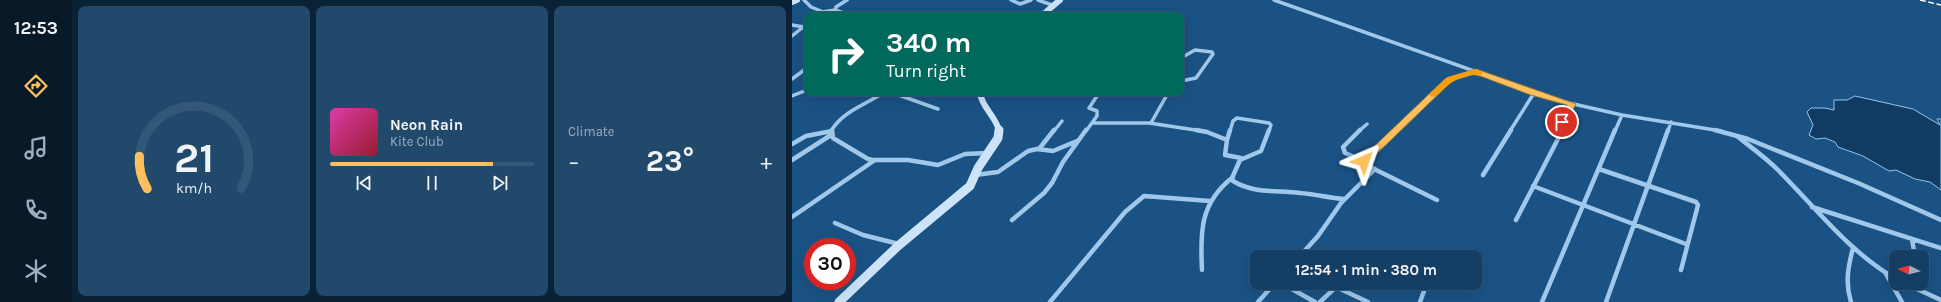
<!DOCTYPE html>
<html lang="en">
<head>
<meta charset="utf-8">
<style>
  :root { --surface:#143e63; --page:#21496c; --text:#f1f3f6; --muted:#9daebe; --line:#335778; --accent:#fdc05c }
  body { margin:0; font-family:Karla,sans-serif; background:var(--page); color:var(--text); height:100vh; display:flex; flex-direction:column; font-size:15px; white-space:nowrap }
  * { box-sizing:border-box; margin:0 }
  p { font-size:13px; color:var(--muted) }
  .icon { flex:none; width:22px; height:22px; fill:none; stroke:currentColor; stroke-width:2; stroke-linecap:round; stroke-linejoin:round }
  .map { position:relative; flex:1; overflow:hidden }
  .sheet { display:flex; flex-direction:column; gap:6px; padding:6px; background:#0b2236; width:720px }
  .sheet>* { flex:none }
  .banner { position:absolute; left:12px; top:12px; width:380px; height:84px; border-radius:8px; box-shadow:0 4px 16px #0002,0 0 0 1px var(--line); background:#00695c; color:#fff; overflow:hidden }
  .needle { width:26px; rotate:276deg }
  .tools { position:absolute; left:1097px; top:250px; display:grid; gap:8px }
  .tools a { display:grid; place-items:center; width:40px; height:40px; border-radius:8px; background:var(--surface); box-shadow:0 4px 16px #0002,0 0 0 1px var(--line); font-size:20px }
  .speed { position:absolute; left:12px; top:238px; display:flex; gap:8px; font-size:20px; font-weight:700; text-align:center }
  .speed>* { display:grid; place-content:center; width:52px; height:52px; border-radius:50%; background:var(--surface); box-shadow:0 4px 16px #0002,0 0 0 1px var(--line); line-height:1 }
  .speed .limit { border:6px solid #d22; background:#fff; color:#111 }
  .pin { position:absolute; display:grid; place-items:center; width:34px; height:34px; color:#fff; margin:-17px; border:2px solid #fff; border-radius:50%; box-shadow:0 1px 4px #0007 }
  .me { position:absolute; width:44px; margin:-22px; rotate:43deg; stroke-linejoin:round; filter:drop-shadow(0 0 3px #0008) }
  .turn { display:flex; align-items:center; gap:14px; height:84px; padding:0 16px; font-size:18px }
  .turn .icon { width:52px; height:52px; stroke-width:2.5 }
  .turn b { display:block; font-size:28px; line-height:34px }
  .big { font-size:30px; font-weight:700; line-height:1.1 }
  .sheet .widget { flex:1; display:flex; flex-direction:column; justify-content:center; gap:6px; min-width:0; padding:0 14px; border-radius:8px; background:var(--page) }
  .sheet .dial { align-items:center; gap:0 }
  .dial svg { height:104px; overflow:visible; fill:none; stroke:var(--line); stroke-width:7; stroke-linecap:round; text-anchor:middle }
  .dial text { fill:var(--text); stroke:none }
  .song { display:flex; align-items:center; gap:12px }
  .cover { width:48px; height:48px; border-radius:6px; background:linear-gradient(135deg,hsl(320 70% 55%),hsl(350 70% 35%)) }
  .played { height:4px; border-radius:2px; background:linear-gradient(90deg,var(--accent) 80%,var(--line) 80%) }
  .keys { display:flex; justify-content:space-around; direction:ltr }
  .heat { display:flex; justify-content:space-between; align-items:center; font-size:22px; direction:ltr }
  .sheet .tiles { flex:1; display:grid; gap:6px; grid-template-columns:repeat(3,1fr) }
  .trip { position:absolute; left:458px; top:250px; width:232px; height:40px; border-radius:8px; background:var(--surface); box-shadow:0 4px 16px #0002,0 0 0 1px var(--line); font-weight:700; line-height:40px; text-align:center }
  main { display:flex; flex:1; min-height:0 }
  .dock { display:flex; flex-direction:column; width:72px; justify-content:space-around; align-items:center; background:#081928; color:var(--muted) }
  .dock .icon { width:28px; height:28px }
  .dock .current { color:var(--accent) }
  .dock b { font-size:18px; color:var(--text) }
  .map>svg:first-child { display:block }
</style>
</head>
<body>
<main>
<nav class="dock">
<b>12:53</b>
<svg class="icon current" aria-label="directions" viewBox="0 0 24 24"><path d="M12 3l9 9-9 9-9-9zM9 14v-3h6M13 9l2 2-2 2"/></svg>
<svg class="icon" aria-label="music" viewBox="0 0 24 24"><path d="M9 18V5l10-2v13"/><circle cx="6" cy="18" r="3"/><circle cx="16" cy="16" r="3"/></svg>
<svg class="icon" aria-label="phone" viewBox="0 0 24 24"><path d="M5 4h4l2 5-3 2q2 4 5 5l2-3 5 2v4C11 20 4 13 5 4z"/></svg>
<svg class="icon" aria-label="climate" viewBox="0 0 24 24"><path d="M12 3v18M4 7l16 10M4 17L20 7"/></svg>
</nav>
<section class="sheet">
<div class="tiles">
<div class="widget dial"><svg viewBox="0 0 100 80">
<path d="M14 69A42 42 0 1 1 86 69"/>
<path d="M14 69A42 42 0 0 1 8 44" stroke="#fdc05c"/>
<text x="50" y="56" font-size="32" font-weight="700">21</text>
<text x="50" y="72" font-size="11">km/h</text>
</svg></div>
<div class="widget">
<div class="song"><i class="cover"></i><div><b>Neon Rain</b><p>Kite Club</p></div></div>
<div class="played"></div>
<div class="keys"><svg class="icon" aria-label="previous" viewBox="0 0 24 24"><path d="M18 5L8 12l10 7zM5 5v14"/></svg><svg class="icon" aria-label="pause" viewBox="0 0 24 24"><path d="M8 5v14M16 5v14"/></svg><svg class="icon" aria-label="next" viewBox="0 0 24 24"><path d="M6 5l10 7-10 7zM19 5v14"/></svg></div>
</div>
<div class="widget"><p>Climate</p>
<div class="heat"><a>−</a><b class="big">23°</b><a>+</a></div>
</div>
</div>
</section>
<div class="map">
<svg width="1149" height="302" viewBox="0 0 1149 302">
  <rect width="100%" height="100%" fill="#1a5284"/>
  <path fill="#113b62" stroke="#92c5ed" d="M1063,96L1121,109L1148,125L1145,119H1149V190L1138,182L1123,179L1104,170L1097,171L1071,156L1046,147L1043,142L1033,138L1024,139L1017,135L1021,125L1015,112L1019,108H1033L1042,110V100H1055Z"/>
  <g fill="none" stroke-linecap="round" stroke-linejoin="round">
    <path stroke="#a0c8eb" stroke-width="3.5" d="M12,0L19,7L29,11L27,15
      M55,0L44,7L43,10L57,15
      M219,0L228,4L239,0
      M246,0L260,5
      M482,0L764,100L830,115L929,131
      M30,12L43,10
      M244,15L255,11
      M0,25L12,27
      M0,36L15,24
      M389,58L403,50L420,52L421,54L404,78L389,81
      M0,79L15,68
      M101,93L146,109
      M0,96L15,90
      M300,123H359L376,93
      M357,123L410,131
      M39,131C51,111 73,105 91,93
      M262,131L270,121
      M294,131L305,116V111L297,108L307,93
      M438,131L441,121L445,118L477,123L479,125L477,131
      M567,131L575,124
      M602,131L657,79L684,72
      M718,131L742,93
      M769,131L770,121L780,104
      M823,131L830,115
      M876,131L879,122"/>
    <path stroke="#a0c8eb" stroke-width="4.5" d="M40,130L41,138L76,159L81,160H116L146,165L173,154L195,153
      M404,130L415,132L435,140L433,155L449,158
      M477,130L469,151L448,160L440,178L441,181C462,194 485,190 508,193C523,194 537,198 552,199
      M568,130L551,147L553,153L572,161
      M603,130L573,159L574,165L645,200
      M923,130L956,139L1066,183L1149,220
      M946,137C960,148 974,158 986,170C1025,209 1056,251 1104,279
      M435,140L438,130
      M0,144L14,136L40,131
      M247,149L262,130
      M0,160L39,135
      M807,169L904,202L906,205L889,270
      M183,175L206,172L236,151L245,149L261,151L285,141
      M691,175L719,130
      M741,186L894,244
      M1020,207L1149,248
      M0,217L83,160
      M220,220L252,193L260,183L271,162L294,130
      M724,220L768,135L769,130
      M43,223L71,235L107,244
      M1120,239L1123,257
      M507,257L526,236L549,203L583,169
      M410,270C408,231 408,203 441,177
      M1094,274L1110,302
      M489,283L523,302
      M1112,283L1149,300
      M1127,283L1128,290
      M258,302L333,212L352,196L418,201
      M466,302L483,283
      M528,302L544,287L576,302
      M628,302L632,291
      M750,302L823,130
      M814,302L876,130
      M1059,302C1053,283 1056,267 1061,248"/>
    <path stroke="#cce3f8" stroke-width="6" d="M0,2L5,0
      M256,15L255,11L268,0
      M188,93C190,108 204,116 207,131"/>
    <path stroke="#cce3f8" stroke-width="9" d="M47,302L106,246L178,186L186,168L206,138L207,130"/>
    <path stroke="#fff" stroke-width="1.5" stroke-dasharray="6 2.5" stroke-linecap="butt" d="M1128,0L1149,5"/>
  </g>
  <path fill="#fdc05c" stroke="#a47d3c" d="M684,69L784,104L773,124H767L766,122L775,105L739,95L683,74L660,81L575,163H569V159L654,78Z"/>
  <path fill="#f59e0b" d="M684,69L691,73L687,76C670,71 655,86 644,96L641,97L637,95L656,77Z"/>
</svg>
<div class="tools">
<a><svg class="needle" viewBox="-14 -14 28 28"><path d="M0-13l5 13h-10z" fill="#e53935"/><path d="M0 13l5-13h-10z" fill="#9daebe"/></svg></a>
</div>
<div class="speed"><div class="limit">30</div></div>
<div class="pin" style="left:770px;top:122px;background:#d93025"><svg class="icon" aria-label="arrive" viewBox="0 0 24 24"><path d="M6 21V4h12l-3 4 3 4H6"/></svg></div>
<svg class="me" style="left:572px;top:161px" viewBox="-20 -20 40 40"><path d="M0-17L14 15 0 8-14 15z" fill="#fdc05c" stroke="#fff" stroke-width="4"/></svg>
<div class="trip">12:54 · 1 min · 380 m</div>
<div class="banner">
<div class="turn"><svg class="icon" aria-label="right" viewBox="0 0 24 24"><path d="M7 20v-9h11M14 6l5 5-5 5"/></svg><div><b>340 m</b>Turn right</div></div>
</div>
</div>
</main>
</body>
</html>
